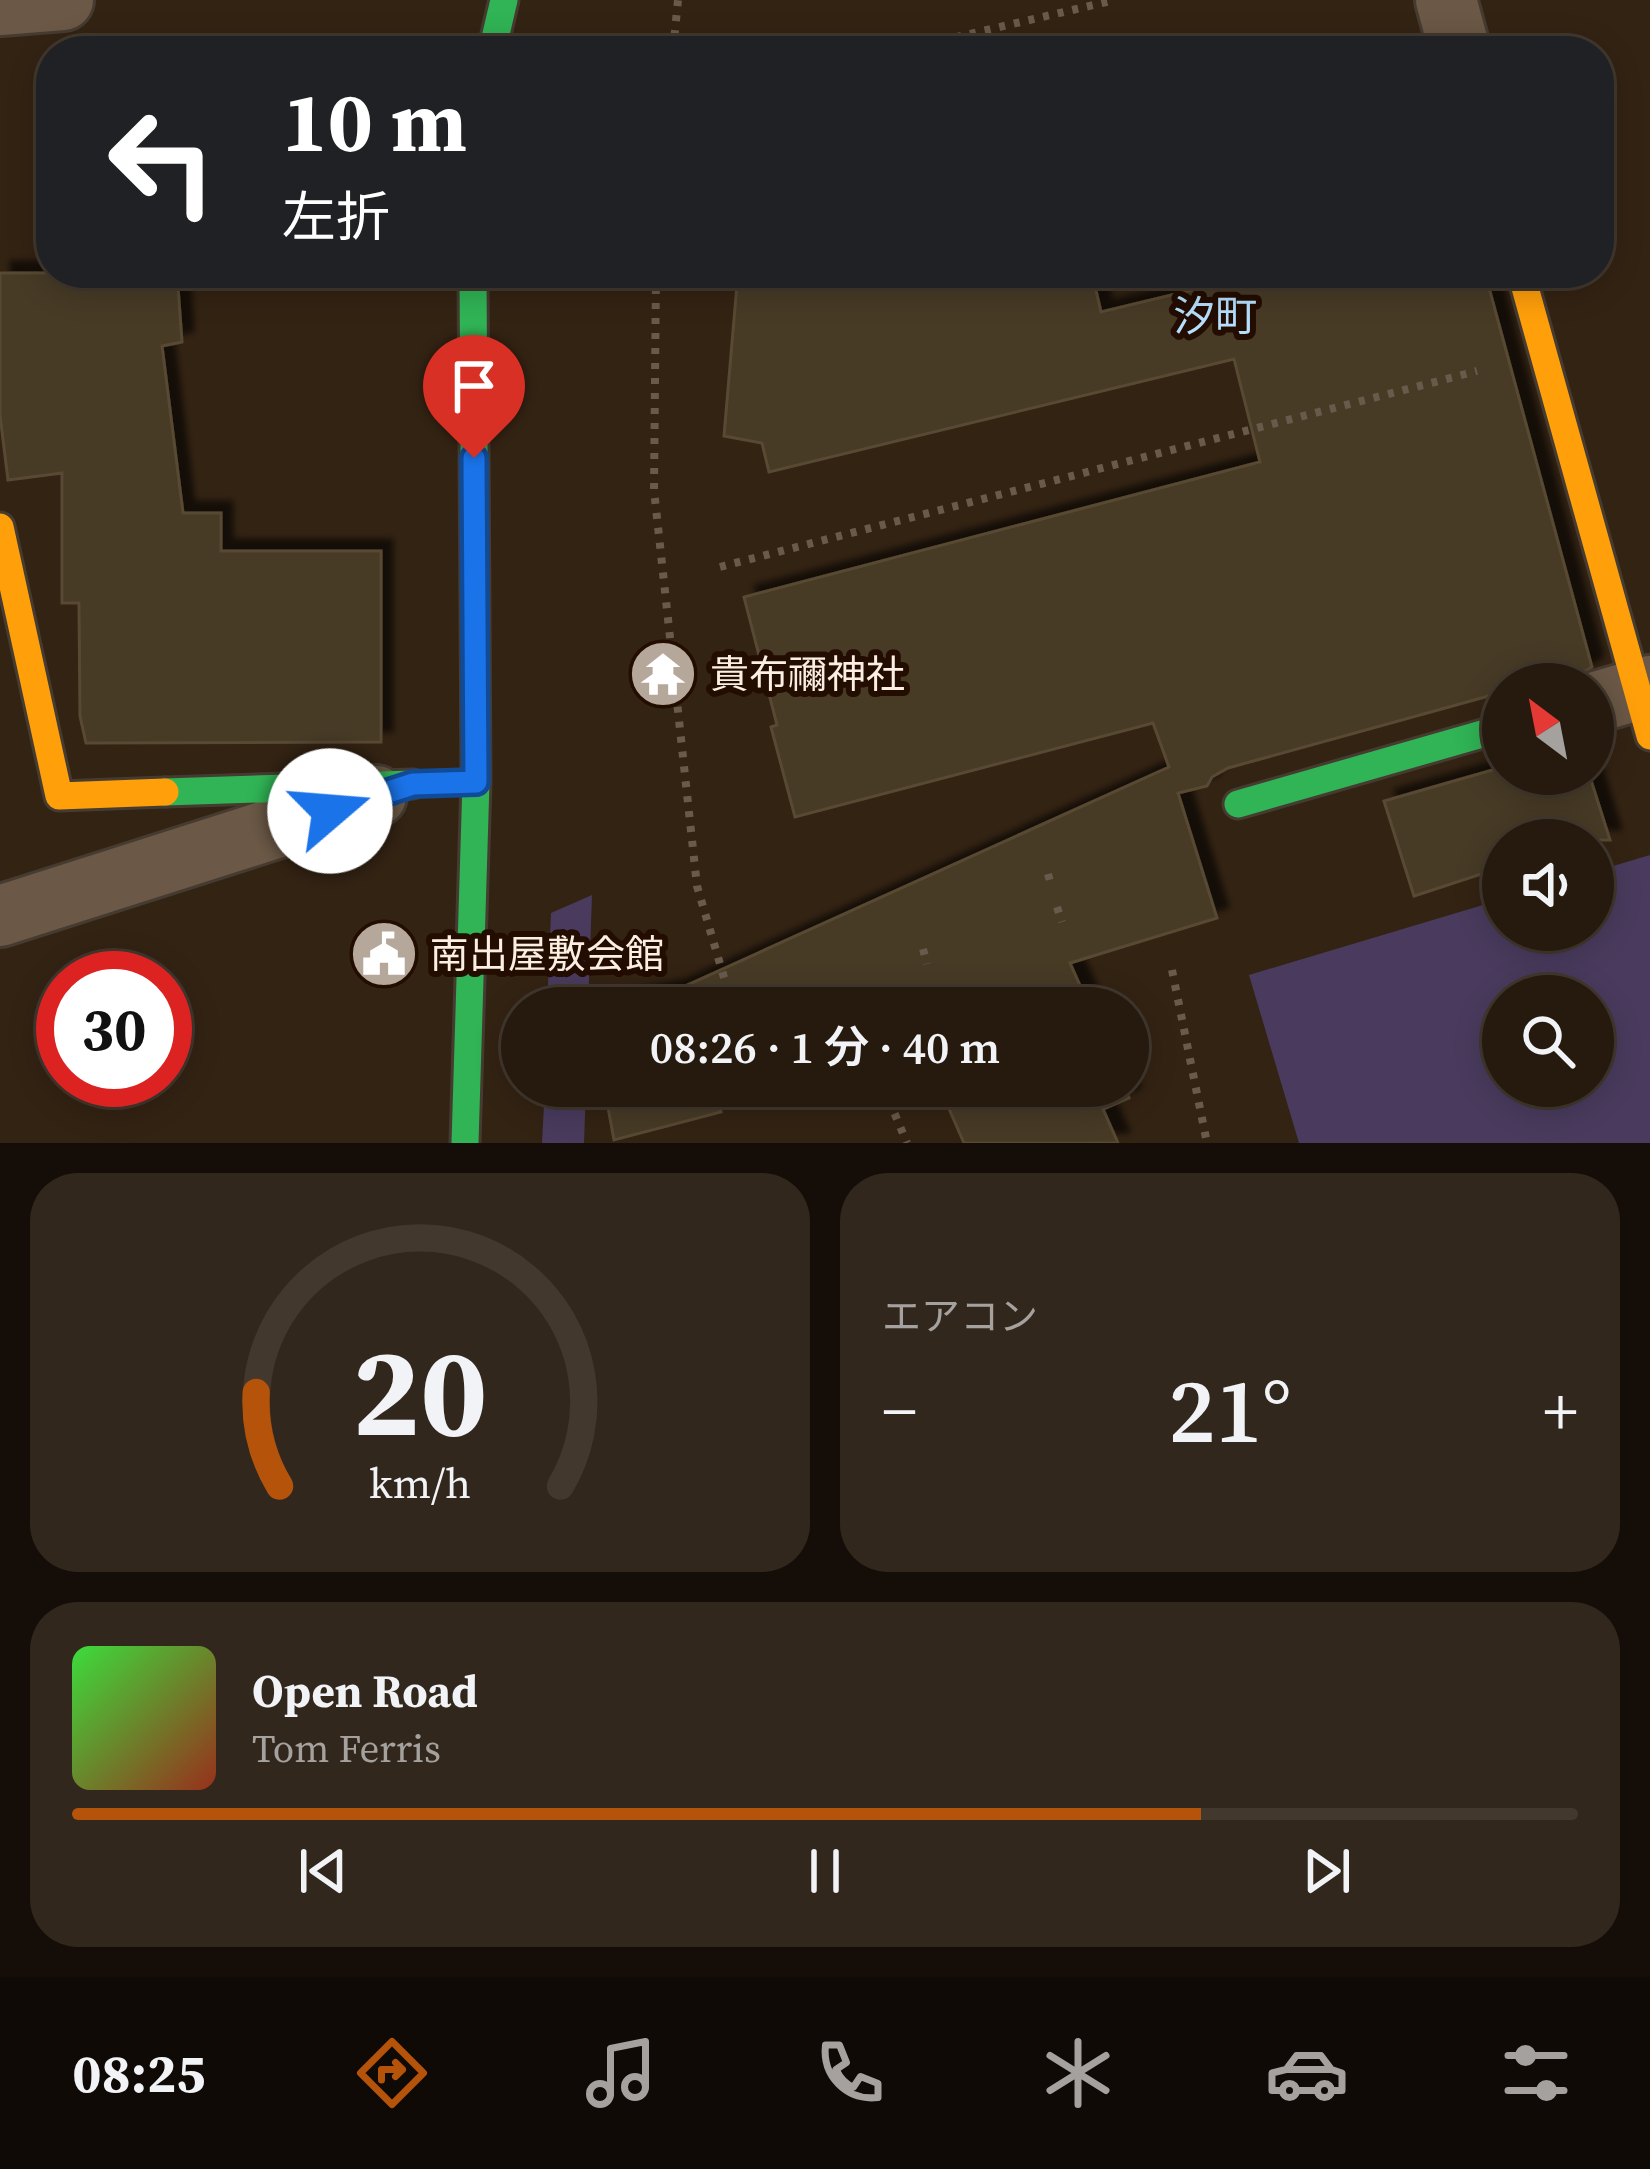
<!DOCTYPE html>
<html lang="ja">
<head>
<meta charset="utf-8">
<style>
  :root { --surface:#261a0e; --page:#32271c; --text:#f1f3f6; --muted:#a4a19e; --line:#42382e; --accent:#b45309 }
  body { margin:0; font-family:"Source Serif 4","Noto Sans JP",serif; background:var(--page); color:var(--text); height:100vh; display:flex; flex-direction:column; font-size:45px; white-space:nowrap }
  * { box-sizing:border-box; margin:0 }
  p { font-size:39px; color:var(--muted) }
  .icon { flex:none; width:66px; height:66px; fill:none; stroke:currentColor; stroke-width:2; stroke-linecap:round; stroke-linejoin:round }
  .map { position:relative; height:1143px; overflow:hidden }
  .sheet { display:flex; flex-direction:column; gap:30px; padding:30px; background:#150e08; flex:1 }
  .sheet>* { flex:none }
  .hud { position:absolute; left:36px; top:36px; width:1578px; height:252px; border-radius:48px; box-shadow:0 6px 30px #0003,0 0 0 3px var(--line); background:#202124; color:#fff; overflow:hidden }
  .needle { width:78px; rotate:328deg }
  .controls { position:absolute; left:1482px; top:663px; display:grid; gap:24px }
  .controls a { display:grid; place-items:center; width:132px; height:132px; border-radius:50%; background:var(--surface); box-shadow:0 6px 30px #0003,0 0 0 3px var(--line); font-size:60px }
  .speed { position:absolute; left:36px; top:951px; display:flex; gap:24px; font-size:60px; font-weight:700; text-align:center }
  .speed>* { display:grid; place-content:center; width:156px; height:156px; border-radius:50%; background:var(--surface); box-shadow:0 6px 30px #0003,0 0 0 3px var(--line); line-height:1 }
  .speed .limit { border:18px solid #d22; background:#fff; color:#111 }
  .pin { position:absolute; display:grid; place-items:center; width:102px; height:102px; color:#fff; margin:-123px -51px; border-radius:50% 50% 50% 0; rotate:-45deg; box-shadow:0 0 12px #0007 }
  .pin .icon { rotate:45deg }
  .me { position:absolute; width:132px; margin:-66px; rotate:72deg; stroke-linejoin:round; filter:drop-shadow(0 0 9px #0008) }
  .turn { display:flex; align-items:center; gap:42px; height:252px; padding:0 48px; font-size:54px }
  .turn .icon { width:156px; height:156px; stroke-width:2.5 }
  .turn b { display:block; font-size:84px; line-height:102px }
  .big { font-size:90px; font-weight:600; line-height:1.1 }
  .sheet .widget { flex:1; display:flex; flex-direction:column; justify-content:center; gap:18px; min-width:0; padding:0 42px; border-radius:48px; background:var(--page) }
  .sheet .dial { align-items:center; gap:0 }
  .dial svg { height:312px; overflow:visible; fill:none; stroke:var(--line); stroke-width:7; stroke-linecap:round; text-anchor:middle }
  .dial text { fill:var(--text); stroke:none }
  .song { display:flex; align-items:center; gap:36px }
  .cover { width:144px; height:144px; border-radius:18px; background:linear-gradient(135deg,hsl(120 70% 55%),hsl(10 70% 35%)) }
  .played { height:12px; border-radius:6px; background:linear-gradient(90deg,var(--accent) 75%,var(--line) 75%) }
  .keys { display:flex; justify-content:space-around; direction:ltr }
  .heat { display:flex; justify-content:space-between; align-items:center; font-size:66px; direction:ltr }
  .sheet .tiles { flex:1; display:grid; gap:30px; grid-template-columns:1fr 1fr }
  .widget:last-child { grid-column:span 2 }
  .trip { position:absolute; left:501px; top:987px; width:648px; height:120px; border-radius:60px; background:var(--surface); box-shadow:0 6px 30px #0003,0 0 0 3px var(--line); font-weight:600; line-height:120px; text-align:center }
  .menu { display:flex; height:192px; justify-content:space-around; align-items:center; background:#0f0a06; color:var(--muted) }
  .menu .icon { width:84px; height:84px }
  .menu .current { color:var(--accent) }
  .menu b { font-size:54px; color:var(--text) }
  .map>svg:first-child { display:block }
</style>
</head>
<body>
<div class="map">
<svg width="1650" height="1143" viewBox="0 0 1650 1143">
  <defs>
    <filter id="shadow"><feDropShadow dx="11" dy="-11" stdDeviation="3" flood-color="#0009"/></filter>
  </defs>
  <rect width="100%" height="100%" fill="#332313"/>
  <path fill="#4a3b5e" fill-rule="evenodd" d="M1650,855V1143H1299L1249,975L1503,899V930H1593V872ZM1503,996H1593V1086H1503Z
    M592,895L588,1008H547L551,913Z
    M545,1086H586L584,1143H542Z"/>
  <path fill="#473a28" stroke="#584933" stroke-width="3" filter="url(#shadow)" d="M0,273H177L182,342L162,346L183,513H221V551H381V742L86,743L80,716L79,603H62V473L8,480L0,415Z
    M738,273H1092L1101,312L1263,273H1485L1592,667L1565,684H1503V692L1228,768L1212,777L1207,786L1178,793L1217,918L1070,963L1090,1008H590L674,991L1169,767L1153,723L795,817L771,727L777,725L744,597L1260,462L1234,359L769,472L762,443L724,436Z
    M1503,767V774H1589L1610,840H1503V867L1414,896L1384,801Z
    M604,1086H714L721,1112L614,1140Z
    M939,1086H1124L1129,1098L1103,1109L1118,1143H964Z"/>
  <g fill="none" stroke-linecap="round" stroke-linejoin="round">
    <defs>
      <path id="street" d="M1446,0L1460,51
        M0,5L63,0
        M1593,703L1650,686
        M0,916L376,796"/>
      <path id="fast" d="M492,51L504,0
        M165,792L413,784
        M1238,804L1503,728
        M465,1143L476,782L473,273"/>
      <path id="slow" d="M1521,273L1650,736
        M0,527L59,796L165,792"/>
    </defs>
    <use href="#street" stroke="#463b31" stroke-width="66"/>
    <use href="#fast" stroke="#463b31" stroke-width="33"/>
    <use href="#slow" stroke="#463b31" stroke-width="33"/>
    <path stroke="#695a4c" stroke-width="8" stroke-dasharray="6 9" stroke-linecap="butt" d="M673,51L678,0
      M897,51L1115,0
      M656,273L654,490L697,886L733,1008
      M720,567L1477,371
      M1048,874L1050,881
      M1057,907L1062,922
      M923,949L927,964
      M1172,970L1207,1143
      M883,1086L907,1143"/>
    <use href="#street" stroke="#6b5846" stroke-width="60"/>
    <use href="#fast" stroke="#30b455" stroke-width="27"/>
    <use href="#slow" stroke="#ff9f0a" stroke-width="27"/>
  </g>
  <g fill="none" stroke-linecap="round" stroke-linejoin="round">
    <defs>
      <path id="route" d="M330,811L413,784L476,782L474,458"/>
    </defs>
    <use href="#route" stroke="#114b97" stroke-width="30"/>
    <use href="#route" stroke="#1a73e8" stroke-width="21"/>
  </g>
  <defs>
    <symbol id="temple-disc" viewBox="-11 -11 22 22"><circle r="9.5" fill="#b5a79a" stroke="#230c00"/><path d="M0-6L5-2H3V0L6.5 2.5H4V6H1.5V3h-3V6H-4V2.5H-6.5L-3 0V-2H-5Z" fill="#fff"/></symbol>
    <symbol id="civic-disc" viewBox="-11 -11 22 22"><circle r="9.5" fill="#b5a79a" stroke="#230c00"/><path d="M-.6-6.5H3V-4.5H.6V-3L4-1V1h2V6H-6V1h2V-1L-.6-3ZM-1.2 2.5V6h2.4V2.5Z" fill="#fff"/></symbol>
  </defs>
  <g fill-rule="evenodd">
    <use href="#temple-disc" x="625" y="636" width="76" height="76"/>
    <use href="#civic-disc" x="346" y="916" width="76" height="76"/>
  </g>
  <g text-anchor="middle" stroke-width="12" stroke-linejoin="round" paint-order="stroke">
    <g font-size="39" fill="#fbeee3" stroke="#230c00" text-anchor="start">
      <text x="710" y="688">貴布禰神社</text>
      <text x="430" y="968">南出屋敷会館</text>
    </g>
    <g font-size="42" fill="#b5dffd" stroke="#230c00">
      <text x="1215" y="331">汐町</text>
    </g>
  </g>
</svg>
<div class="controls">
<a><svg class="needle" viewBox="-14 -14 28 28"><path d="M0-13l5 13h-10z" fill="#e53935"/><path d="M0 13l5-13h-10z" fill="#a4a19e"/></svg></a>
<a><svg class="icon" aria-label="sound" viewBox="0 0 24 24"><path d="M4 9h4l5-4v14l-5-4H4zM17 9q2 3 0 6"/></svg></a>
<a><svg class="icon" aria-label="search" viewBox="0 0 24 24"><circle cx="10" cy="10" r="6"/><path d="M15 15l6 6"/></svg></a>
</div>
<div class="speed"><div class="limit">30</div></div>
<div class="pin" style="left:474px;top:458px;background:#d93025"><svg class="icon" aria-label="arrive" viewBox="0 0 24 24"><path d="M6 21V4h12l-3 4 3 4H6"/></svg></div>
<svg class="me" style="left:330px;top:811px" viewBox="-20 -20 40 40"><circle r="19" fill="#fff"/><path d="M0-13L10 11 0 6-10 11z" fill="#1a73e8"/></svg>
<div class="trip">08:26 · 1 分 · 40 m</div>
<div class="hud">
<div class="turn"><svg class="icon" aria-label="left" viewBox="0 0 24 24"><path d="M17 20v-9H6M10 6l-5 5 5 5"/></svg><div><b>10 m</b>左折</div></div>
</div>
</div>
<section class="sheet">
<div class="tiles">
<div class="widget dial"><svg viewBox="0 0 100 80">
<path d="M14 69A42 42 0 1 1 86 69"/>
<path d="M14 69A42 42 0 0 1 8 45" stroke="#b45309"/>
<text x="50" y="56" font-size="32" font-weight="700">20</text>
<text x="50" y="72" font-size="11">km/h</text>
</svg></div>
<div class="widget"><p>エアコン</p>
<div class="heat"><a>−</a><b class="big">21°</b><a>+</a></div>
</div>
<div class="widget">
<div class="song"><i class="cover"></i><div><b>Open Road</b><p>Tom Ferris</p></div></div>
<div class="played"></div>
<div class="keys"><svg class="icon" aria-label="previous" viewBox="0 0 24 24"><path d="M18 5L8 12l10 7zM5 5v14"/></svg><svg class="icon" aria-label="pause" viewBox="0 0 24 24"><path d="M8 5v14M16 5v14"/></svg><svg class="icon" aria-label="next" viewBox="0 0 24 24"><path d="M6 5l10 7-10 7zM19 5v14"/></svg></div>
</div>
</div>
</section>
<nav class="menu">
<b>08:25</b>
<svg class="icon current" aria-label="directions" viewBox="0 0 24 24"><path d="M12 3l9 9-9 9-9-9zM9 14v-3h6M13 9l2 2-2 2"/></svg>
<svg class="icon" aria-label="music" viewBox="0 0 24 24"><path d="M9 18V5l10-2v13"/><circle cx="6" cy="18" r="3"/><circle cx="16" cy="16" r="3"/></svg>
<svg class="icon" aria-label="phone" viewBox="0 0 24 24"><path d="M5 4h4l2 5-3 2q2 4 5 5l2-3 5 2v4C11 20 4 13 5 4z"/></svg>
<svg class="icon" aria-label="climate" viewBox="0 0 24 24"><path d="M12 3v18M4 7l16 10M4 17L20 7"/></svg>
<svg class="icon" aria-label="car" viewBox="0 0 24 24"><path d="M5 17H2v-5l4-1 3-4h7l3 4 3 1v5h-3M9 17h6M6 11h13"/><circle cx="7" cy="17" r="2"/><circle cx="17" cy="17" r="2"/></svg>
<svg class="icon" aria-label="filters" viewBox="0 0 24 24"><path d="M4 7h16M4 17h16"/><circle cx="9" cy="7" r="2"/><circle cx="15" cy="17" r="2"/></svg>
</nav>
</body>
</html>
